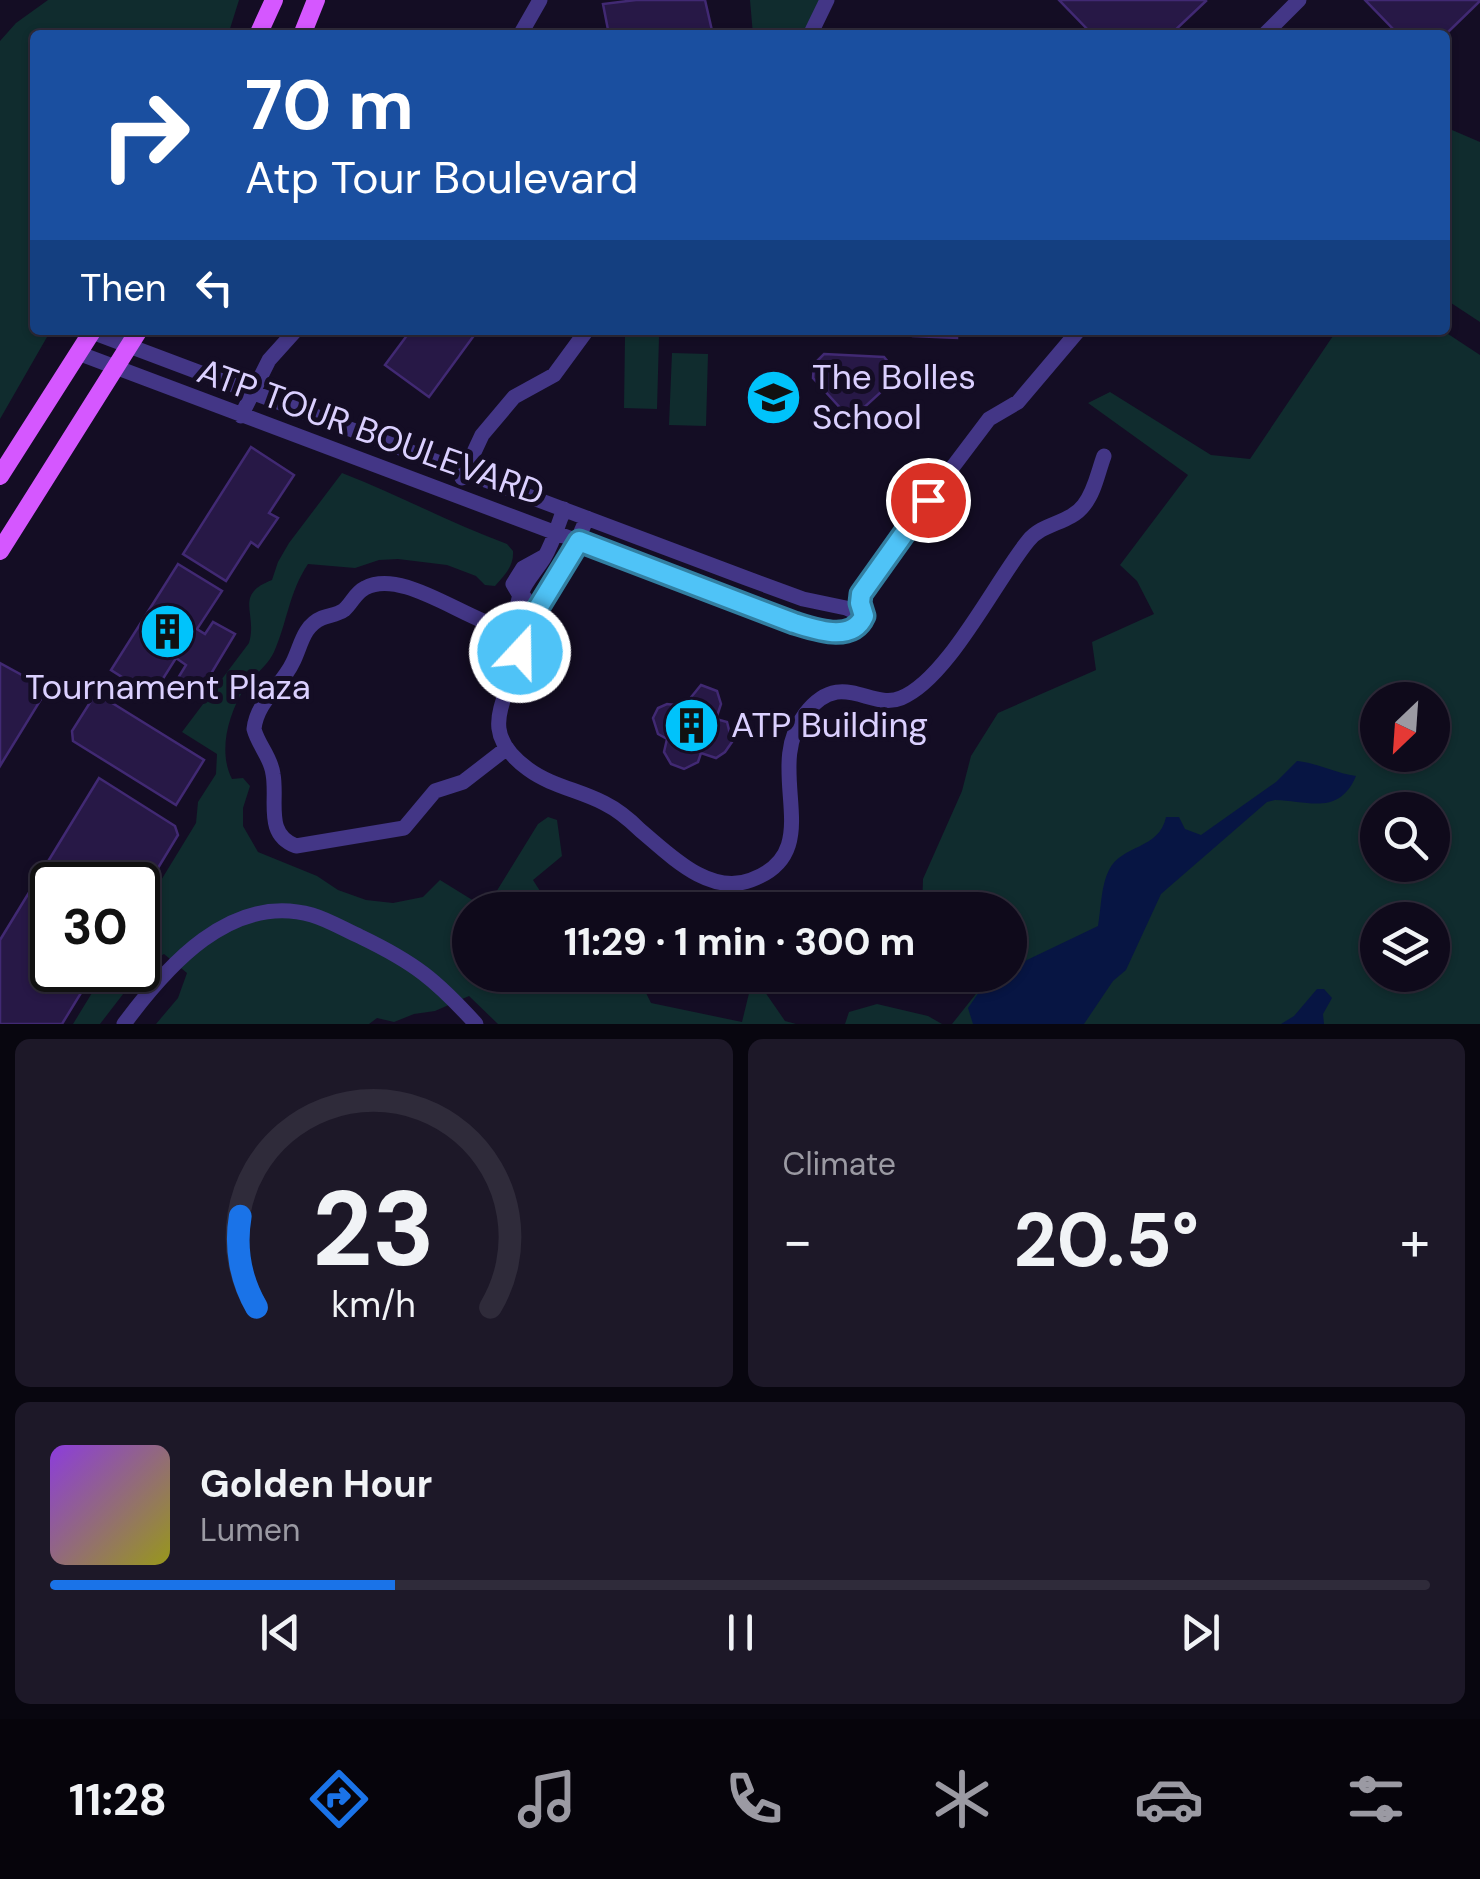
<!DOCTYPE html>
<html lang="en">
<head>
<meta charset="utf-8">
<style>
  :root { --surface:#0f0a1b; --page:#1d1828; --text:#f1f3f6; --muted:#9b9aa3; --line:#2f2b3a; --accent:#1a73e8 }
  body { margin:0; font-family:"DM Sans",sans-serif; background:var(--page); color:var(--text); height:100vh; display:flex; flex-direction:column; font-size:38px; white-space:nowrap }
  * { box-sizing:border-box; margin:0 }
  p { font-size:32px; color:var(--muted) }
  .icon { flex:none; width:55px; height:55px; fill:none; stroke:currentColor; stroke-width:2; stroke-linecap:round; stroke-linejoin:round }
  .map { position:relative; height:1024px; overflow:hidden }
  .drawer { display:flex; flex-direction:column; gap:15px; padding:15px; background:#08060f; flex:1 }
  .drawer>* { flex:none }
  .banner { position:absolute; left:30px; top:30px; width:1420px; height:305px; border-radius:10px; box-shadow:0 2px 8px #0004,0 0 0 2px var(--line); background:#1a4fa0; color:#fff; overflow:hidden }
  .needle { width:65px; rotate:205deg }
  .controls { position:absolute; left:1360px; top:682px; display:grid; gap:20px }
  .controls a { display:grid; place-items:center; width:90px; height:90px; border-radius:50%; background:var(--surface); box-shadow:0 2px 8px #0004,0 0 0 2px var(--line); font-size:50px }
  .speed { position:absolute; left:30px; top:862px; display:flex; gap:20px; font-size:50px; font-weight:700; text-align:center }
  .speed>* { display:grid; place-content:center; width:130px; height:130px; border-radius:50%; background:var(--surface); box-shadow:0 2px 8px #0004,0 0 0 2px var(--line); line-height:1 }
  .speed .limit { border:5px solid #111; border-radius:15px; background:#fff; color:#111 }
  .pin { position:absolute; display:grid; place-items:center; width:85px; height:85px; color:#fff; margin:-42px; border:5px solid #fff; border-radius:50%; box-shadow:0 2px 10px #0007 }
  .me { position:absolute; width:110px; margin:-55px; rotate:21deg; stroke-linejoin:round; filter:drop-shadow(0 0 8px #0008) }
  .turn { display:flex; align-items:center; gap:35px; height:210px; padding:0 50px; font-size:45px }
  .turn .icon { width:130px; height:130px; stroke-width:2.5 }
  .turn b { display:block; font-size:70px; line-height:85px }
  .then { display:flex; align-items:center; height:95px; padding:0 50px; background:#0003; gap:20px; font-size:38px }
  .big { font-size:75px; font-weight:700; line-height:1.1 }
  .drawer .widget { flex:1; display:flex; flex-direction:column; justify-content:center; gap:15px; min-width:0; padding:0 35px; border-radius:15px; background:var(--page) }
  .drawer .dial { align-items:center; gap:0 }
  .dial svg { height:260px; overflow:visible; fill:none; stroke:var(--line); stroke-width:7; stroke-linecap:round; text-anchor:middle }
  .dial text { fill:var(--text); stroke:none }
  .song { display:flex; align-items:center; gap:30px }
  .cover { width:120px; height:120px; border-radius:15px; background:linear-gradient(135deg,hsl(270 70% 55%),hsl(60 70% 35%)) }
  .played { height:10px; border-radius:5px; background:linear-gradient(90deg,var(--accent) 25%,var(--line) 25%) }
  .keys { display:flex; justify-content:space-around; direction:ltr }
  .heat { display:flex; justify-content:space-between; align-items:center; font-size:55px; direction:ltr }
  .drawer .tiles { flex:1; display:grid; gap:15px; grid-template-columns:1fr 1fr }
  .widget:last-child { grid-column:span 2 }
  .trip { position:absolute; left:452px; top:892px; width:575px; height:100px; border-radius:50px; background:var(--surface); box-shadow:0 2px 8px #0004,0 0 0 2px var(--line); font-weight:700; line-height:100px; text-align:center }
  .tab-bar { display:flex; height:160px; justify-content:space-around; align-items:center; background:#06040b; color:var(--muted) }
  .tab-bar .icon { width:70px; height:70px }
  .tab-bar .active { color:var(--accent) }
  .tab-bar b { font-size:45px; color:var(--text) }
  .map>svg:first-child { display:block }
</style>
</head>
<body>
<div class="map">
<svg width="1480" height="1024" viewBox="0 0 1480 1024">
  <rect width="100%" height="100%" fill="#140d24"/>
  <path fill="#102c2e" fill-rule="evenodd" d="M48,0H239L228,35H35V330H51L0,419V41L16,23Z
    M750,0H820L806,35H753Z
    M1445,127L1480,142V322L1445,299Z
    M1337,330H1442L1480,355V1024H952L987,980L983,975H1010V910H922L923,879L962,791L971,756L998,713L1096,670L1092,642L1154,614L1137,581L1120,565L1188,475L1088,403L1110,392L1211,455L1250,459ZM1378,700H1432V755H1378ZM1378,810H1432V865H1378ZM1378,920H1432V975H1378Z
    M625,337H659L657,409L624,408Z
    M672,353L708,354L706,426L669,425Z
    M342,473C399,495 450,523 507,544L513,551C514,566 505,575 495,586L485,585L476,576L447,565L398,559L379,560L355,568L308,564C289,592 287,623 274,652C267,667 252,676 244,689C228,715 218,752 232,779L243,778L250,786L243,808V826L258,852L317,876L338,890L366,900L393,903L423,897L440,880L474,901L490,902L538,824L548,817L557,820L562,856L533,880L552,910H470V975H592L595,979L604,975H649L645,991L651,1003L742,1022L752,981L758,982L785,1021L796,1024H498L469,996L435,1011L414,1014L394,1022L377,1018L369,1024H156L178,998L187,973L164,954L147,963L100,1024H73L106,970H138V918L196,823L198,802L216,774L217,754L182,732L249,643C258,613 233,595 272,580L278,562L289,543Z
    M877,1004L928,1016L942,1024H845L849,1012Z"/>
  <path fill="#071543" d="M1297,761C1318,763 1335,773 1356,776C1339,816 1309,801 1275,800L1267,802L1161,894L1126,970L1113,981L1084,1024H973L968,1008L988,979L1010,975V968L1098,926C1101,909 1101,885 1109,870C1122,844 1159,850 1166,817H1179L1185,829L1201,835L1276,782Z
    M1317,989H1324L1332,998L1323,1014L1324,1024H1281L1294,1016Z"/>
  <path fill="#271846" stroke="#412973" stroke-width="2.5" d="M636,0H705L713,35H609L603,4Z
    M1059,0H1205L1206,1L1170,35H1093Z
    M1365,0H1480V1L1445,35H1399Z
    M411,330H478L429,397L385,365Z
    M913,330H957V338L913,336Z
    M824,354L884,357L893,368L892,382L858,413L844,412L813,378L814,364Z
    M251,447L294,475L269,513L278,518L258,547L251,542L226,581L183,554Z
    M178,564L222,591L197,629L205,634L213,622L235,634L200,692L178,678L186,665L176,658L152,696L111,670Z
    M0,663L42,686L43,696L0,766Z
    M701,685L717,691L721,704L716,719L727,722L732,742L725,752L716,758L701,753L698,762L684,769L671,764L664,752L667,739L658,734L653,718L658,708L667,704L684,706Z
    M96,693L204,760L176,805L73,741L72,731Z
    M99,778L175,826L178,835L138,901V885H52V970H95L62,1024H0V940Z"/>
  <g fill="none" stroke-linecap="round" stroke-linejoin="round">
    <path stroke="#433686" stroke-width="15" d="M520,35L540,0
      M810,35L827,0
      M1264,35L1299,0
      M92,332L746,578L803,599L846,608L864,616
      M78,353L795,623L838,632L860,626L864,616
      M241,416L269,360L296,330
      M462,478L482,435L514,397L554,375L587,330
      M564,509C558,525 553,543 544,558C536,571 525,581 520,596C512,615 523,635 518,655C508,702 475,730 528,769C551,786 579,790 604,803C618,810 629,819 640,830C670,855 709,896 751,880C830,851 761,771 805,714C841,667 870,711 901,698C948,679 996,580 1028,541C1043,522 1070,524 1084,505C1095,491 1098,472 1104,456
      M525,598L520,596L513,584L523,568L543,557
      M864,616L859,603L861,594L887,554L989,419L1018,402L1079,330
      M519,631L532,618L538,604L568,562L587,518
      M507,748L463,782L435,791L404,828L296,846C264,834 278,801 273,774C271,757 258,745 254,729C257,701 282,686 293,662C301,646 303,626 322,618C329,615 337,615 344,610C352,603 355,593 365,588C405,566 476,630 519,631
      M124,1024C166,967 231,892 312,915C329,920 345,930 361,937C415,963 436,980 476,1024"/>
    <path stroke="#d557ff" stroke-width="18" d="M258,35L274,0
      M302,35L316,0
      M0,476L93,330
      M0,551L139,330"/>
  </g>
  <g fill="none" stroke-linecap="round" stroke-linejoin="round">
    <defs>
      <path id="route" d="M520,652L519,631L532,618L579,541L794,623C817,630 852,643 864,616L860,603L861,594L928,500"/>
    </defs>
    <use href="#route" stroke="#337fa1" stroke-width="25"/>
    <use href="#route" stroke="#4fc3f7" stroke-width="18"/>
  </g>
  <defs>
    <symbol id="school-disc" viewBox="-11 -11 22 22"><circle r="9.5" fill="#00c3fb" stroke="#140d24"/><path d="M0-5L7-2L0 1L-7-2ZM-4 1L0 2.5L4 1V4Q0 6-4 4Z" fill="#111"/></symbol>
    <symbol id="building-disc" viewBox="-11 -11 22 22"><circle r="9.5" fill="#00c3fb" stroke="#140d24"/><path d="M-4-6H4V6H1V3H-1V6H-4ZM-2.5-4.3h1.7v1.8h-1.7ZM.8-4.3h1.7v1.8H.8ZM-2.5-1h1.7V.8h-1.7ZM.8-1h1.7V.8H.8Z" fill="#111"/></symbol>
  </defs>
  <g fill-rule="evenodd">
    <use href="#school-disc" x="742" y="366" width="63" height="63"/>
    <use href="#building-disc" x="136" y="600" width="63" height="63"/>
    <use href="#building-disc" x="660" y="694" width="63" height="63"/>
  </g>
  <g text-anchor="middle" stroke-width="10" stroke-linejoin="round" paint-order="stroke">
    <g font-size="35" fill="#dbd0ff" stroke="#140d24" text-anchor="start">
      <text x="812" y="389">The Bolles<tspan x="812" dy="40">School</tspan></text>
      <text x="168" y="699" text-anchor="middle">Tournament Plaza</text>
      <text x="731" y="737">ATP Building</text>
    </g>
    <g font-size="35" fill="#dbd0ff" stroke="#140d24">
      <text transform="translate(371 432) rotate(20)" y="12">ATP TOUR BOULEVARD</text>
    </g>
  </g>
</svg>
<div class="controls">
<a><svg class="needle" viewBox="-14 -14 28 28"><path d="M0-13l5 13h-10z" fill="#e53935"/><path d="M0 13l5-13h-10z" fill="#9b9aa3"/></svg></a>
<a><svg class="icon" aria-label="search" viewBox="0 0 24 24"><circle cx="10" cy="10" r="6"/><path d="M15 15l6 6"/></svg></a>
<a><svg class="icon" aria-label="layers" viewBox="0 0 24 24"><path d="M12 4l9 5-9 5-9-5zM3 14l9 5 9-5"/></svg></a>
</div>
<div class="speed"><div class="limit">30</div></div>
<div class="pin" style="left:928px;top:500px;background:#d93025"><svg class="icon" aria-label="arrive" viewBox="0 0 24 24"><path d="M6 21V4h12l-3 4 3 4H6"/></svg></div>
<svg class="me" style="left:520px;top:652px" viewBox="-20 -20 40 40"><circle r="17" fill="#4fc3f7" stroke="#fff" stroke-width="3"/><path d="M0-11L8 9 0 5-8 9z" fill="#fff"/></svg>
<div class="trip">11:29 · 1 min · 300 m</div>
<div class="banner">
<div class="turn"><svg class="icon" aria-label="right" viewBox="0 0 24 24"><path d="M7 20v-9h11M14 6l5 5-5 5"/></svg><div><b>70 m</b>Atp Tour Boulevard</div></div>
<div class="then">Then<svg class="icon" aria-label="left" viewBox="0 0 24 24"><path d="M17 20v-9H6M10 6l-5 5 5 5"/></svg></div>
</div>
</div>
<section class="drawer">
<div class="tiles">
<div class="widget dial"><svg viewBox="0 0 100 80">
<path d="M14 69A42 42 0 1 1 86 69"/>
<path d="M14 69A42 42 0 0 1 9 41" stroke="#1a73e8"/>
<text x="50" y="56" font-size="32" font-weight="700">23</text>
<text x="50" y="72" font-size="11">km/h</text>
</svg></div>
<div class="widget"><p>Climate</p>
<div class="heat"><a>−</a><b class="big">20.5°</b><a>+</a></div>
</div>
<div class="widget">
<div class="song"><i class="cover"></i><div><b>Golden Hour</b><p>Lumen</p></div></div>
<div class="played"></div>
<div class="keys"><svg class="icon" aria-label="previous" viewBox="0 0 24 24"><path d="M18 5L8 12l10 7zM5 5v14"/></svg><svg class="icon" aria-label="pause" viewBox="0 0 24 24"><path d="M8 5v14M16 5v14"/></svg><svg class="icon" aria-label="next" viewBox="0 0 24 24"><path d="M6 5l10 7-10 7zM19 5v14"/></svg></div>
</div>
</div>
</section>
<nav class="tab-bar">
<b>11:28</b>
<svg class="icon active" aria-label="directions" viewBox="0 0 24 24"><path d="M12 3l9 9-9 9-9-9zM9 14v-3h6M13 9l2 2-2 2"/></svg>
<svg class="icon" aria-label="music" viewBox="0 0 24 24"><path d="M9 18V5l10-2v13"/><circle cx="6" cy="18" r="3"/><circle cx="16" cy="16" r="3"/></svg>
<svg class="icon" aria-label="phone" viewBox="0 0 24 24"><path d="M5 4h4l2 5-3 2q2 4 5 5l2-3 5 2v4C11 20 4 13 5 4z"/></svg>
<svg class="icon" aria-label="climate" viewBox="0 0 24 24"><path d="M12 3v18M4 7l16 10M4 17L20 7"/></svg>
<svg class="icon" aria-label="car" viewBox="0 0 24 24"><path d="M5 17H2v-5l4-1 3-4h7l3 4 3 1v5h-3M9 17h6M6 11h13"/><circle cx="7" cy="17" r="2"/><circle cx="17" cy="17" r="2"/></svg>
<svg class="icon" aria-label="filters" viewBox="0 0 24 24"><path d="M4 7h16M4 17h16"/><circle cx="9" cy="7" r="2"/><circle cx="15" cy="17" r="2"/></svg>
</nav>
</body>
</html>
